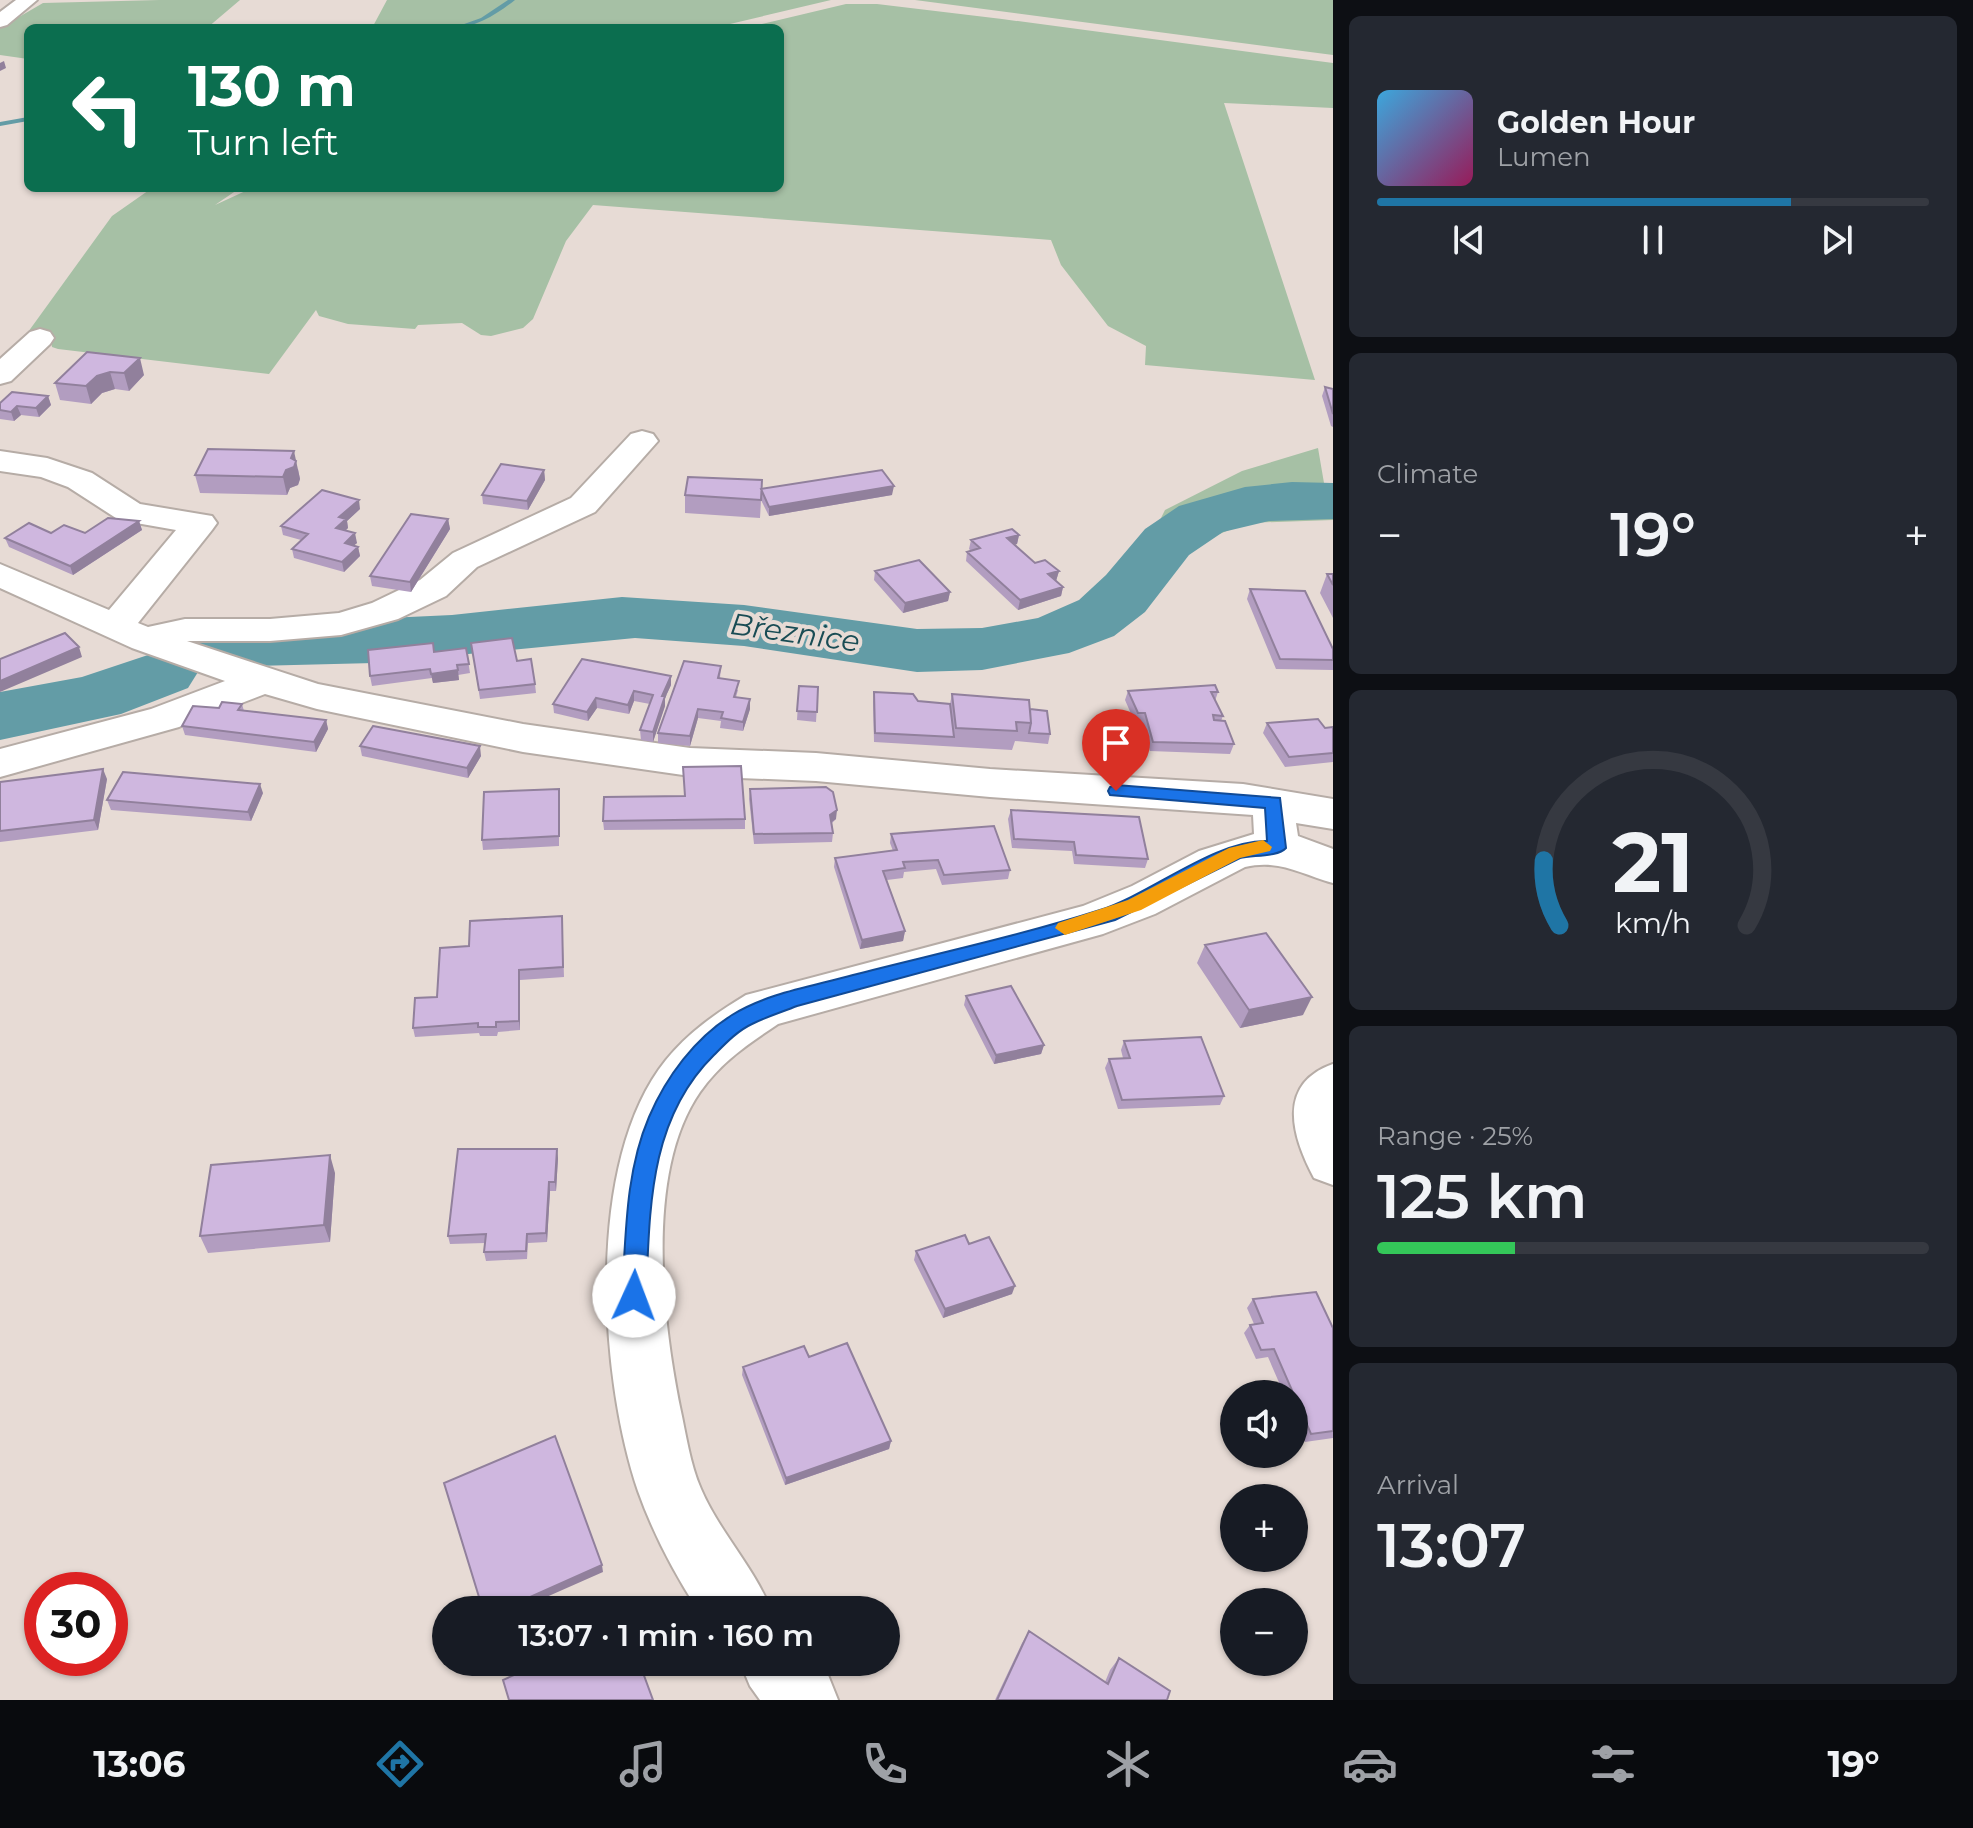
<!DOCTYPE html>
<html lang="en">
<head>
<meta charset="utf-8">
<style>
  :root { --surface:#171b24; --page:#242831; --text:#f1f3f6; --muted:#9ea1a6; --line:#363941; --accent:#1f75a5 }
  body { margin:0; font-family:Montserrat,sans-serif; background:var(--page); color:var(--text); height:100vh; display:flex; flex-direction:column; font-size:30px; white-space:nowrap }
  * { box-sizing:border-box; margin:0 }
  p { font-size:26px; color:var(--muted) }
  .icon { flex:none; width:44px; height:44px; fill:none; stroke:currentColor; stroke-width:2; stroke-linecap:round; stroke-linejoin:round }
  .map { position:relative; flex:1; overflow:hidden }
  .drawer { display:flex; flex-direction:column; gap:16px; padding:16px; background:#0d0f14; width:640px }
  .drawer>* { flex:none }
  .guide { position:absolute; left:24px; top:24px; width:760px; height:168px; border-radius:12px; box-shadow:0 2px 6px #0004; background:#0b6e4f; color:#fff; overflow:hidden }
  .controls { position:absolute; left:1220px; top:1380px; display:grid; gap:16px }
  .controls a { display:grid; place-items:center; width:88px; height:88px; border-radius:50%; background:var(--surface); box-shadow:0 2px 6px #0004; font-size:40px }
  .speed { position:absolute; left:24px; top:1572px; display:flex; gap:16px; font-size:40px; font-weight:700; text-align:center }
  .speed>* { display:grid; place-content:center; width:104px; height:104px; border-radius:50%; background:var(--surface); box-shadow:0 2px 6px #0004; line-height:1 }
  .speed .limit { border:12px solid #d22; background:#fff; color:#111 }
  .pin { position:absolute; display:grid; place-items:center; width:68px; height:68px; color:#fff; margin:-82px -34px; border-radius:50% 50% 50% 0; rotate:-45deg; box-shadow:0 0 8px #0007 }
  .pin .icon { rotate:45deg }
  .me { position:absolute; width:88px; margin:-44px; rotate:2deg; stroke-linejoin:round; filter:drop-shadow(0 0 6px #0008) }
  .turn { display:flex; align-items:center; gap:28px; height:168px; padding:0 32px; font-size:36px }
  .turn .icon { width:104px; height:104px; stroke-width:2.5 }
  .turn b { display:block; font-size:56px; line-height:68px }
  .big { font-size:60px; font-weight:600; line-height:1.1 }
  .drawer .card { flex:1; display:flex; flex-direction:column; justify-content:center; gap:12px; min-width:0; padding:0 28px; border-radius:12px; background:var(--page) }
  .drawer .dial { align-items:center; gap:0 }
  .dial svg { height:208px; overflow:visible; fill:none; stroke:var(--line); stroke-width:7; stroke-linecap:round; text-anchor:middle }
  .dial text { fill:var(--text); stroke:none }
  .song { display:flex; align-items:center; gap:24px }
  .cover { width:96px; height:96px; border-radius:12px; background:linear-gradient(135deg,hsl(200 70% 55%),hsl(330 70% 35%)) }
  .played { height:8px; border-radius:4px; background:linear-gradient(90deg,var(--accent) 75%,var(--line) 75%) }
  .keys { display:flex; justify-content:space-around; direction:ltr }
  .heat { display:flex; justify-content:space-between; align-items:center; font-size:44px; direction:ltr }
  .charge { height:12px; border-radius:6px; background:linear-gradient(90deg,#34c759 25%,var(--line) 0) }
  .trip { position:absolute; left:432px; top:1596px; width:468px; height:80px; border-radius:40px; background:var(--surface); box-shadow:0 2px 6px #0004; font-weight:600; line-height:80px; text-align:center }
  .tabs { display:flex; height:128px; justify-content:space-around; align-items:center; background:#090b0e; color:var(--muted) }
  .tabs .icon { width:56px; height:56px }
  .tabs .current { color:var(--accent) }
  .tabs b { font-size:36px; color:var(--text) }
  main { display:flex; flex:1; min-height:0 }
  .map>svg:first-child { display:block }
</style>
</head>
<body>
<main>
<div class="map">
<svg width="1333" height="1700" viewBox="0 0 1333 1700">
  <rect width="100%" height="100%" fill="#e7dbd5"/>
  <path fill="#a6c0a5" d="M159,0H240L207,28H28V59L0,55V28L43,3Z
    M387,0H831L713,28H372Z
    M915,0H1333V55Z
    M846,4H877L1002,19L1333,63V108L1224,103L1315,380L1145,365L1146,346L1108,326L1061,265L1051,240L593,205L566,241L533,319L523,328L491,336L481,335L462,323L418,325L415,329L348,324L319,316L316,310L269,374L58,349L52,347L51,341L23,339L112,216L152,188H240L215,205L252,188H780V28H745Z
    M1318,448L1324,483L1333,485V520L1246,523L1193,545L1156,528L1165,510L1242,471Z"/>
  <g fill="none" stroke-linecap="round" stroke-linejoin="round">
    <path fill="#639ca6" fill-rule="evenodd" d="M508,0H515C497,14 476,28 453,28L481,18Z
      M28,117V121L0,126V122Z"/>
    <path fill="#639ca6" fill-rule="evenodd" d="M1292,482L1333,483V519L1269,521L1223,532L1189,555L1145,612L1114,636L1069,653L982,670L917,672L744,646L635,638L374,663L252,666L212,673L196,668L198,672L188,688L121,714L0,740V692L82,677L163,650L179,654L177,651L188,636L239,625L452,615L622,597L744,605L917,629L982,628L1038,618L1079,600L1106,575L1145,529L1179,506L1245,487Z"/>
    <defs>
      <path id="minor" d="M16,0H37L7,25L0,27V12Z
        M40,329L50,332L54,338L50,344L11,381L0,384V359L30,332Z
        M642,431L653,434L658,441L595,512L477,567L446,596L398,619L341,635L270,641H187L318,684L523,724L690,748L816,753L990,769L1243,784L1333,799V829L1296,823L1298,836L1333,849V883C1301,874 1279,859 1245,867L1155,914L1103,934L778,1024C748,1044 721,1062 700,1092C645,1171 662,1317 680,1407C686,1434 690,1464 701,1489C720,1533 754,1567 771,1610H698C674,1573 653,1533 638,1491C599,1376 585,1160 666,1060C689,1032 715,1014 746,995L1083,906L1132,886L1199,851L1254,834L1253,815L990,797L816,781L690,776L523,752L317,709L265,694L179,727L0,777V749L151,709L225,681L132,648L0,588V564L109,610L176,530L119,520L68,487L41,477L0,471V451L47,458L92,473L140,504L212,516L217,523L212,530L138,623L148,627L185,619H270L339,613L372,603L420,580L453,553L571,498L631,434Z
        M1333,1064V1185L1314,1178C1292,1137 1276,1084 1333,1064Z
        M740,1662H817L828,1675L838,1700H760L750,1686Z"/>
    </defs>
    <use href="#minor" stroke="#b6aca6" stroke-width="4"/>
    <use href="#minor" fill="#fff" fill-rule="evenodd"/>
  </g>
  <path fill="#b29dc0" d="M87,352L144,375L129,391L115,389L102,393L91,404L60,400L55,383Z
    M1325,387L1333,389V427L1331,426L1322,396Z
    M48,396L51,405L39,417L21,415L14,421L0,419V403Z
    M298,469L300,479L298,485L290,488L287,495L200,493L195,475Z
    M544,470L545,480L528,510L483,504L482,495Z
    M761,489L892,495L769,516L761,500L760,518L685,513V495Z
    M360,509L347,521L348,528L345,531L357,543L353,546L358,547L360,556L344,572L294,558L292,549L301,540L283,535L281,526Z
    M448,519L450,529L411,592L372,586L370,576Z
    M139,521L142,530L73,575L9,547L5,538L51,533H85Z
    M1019,535L1017,544L1014,545L1035,563L1059,571L1056,581L1063,587L1061,596L1018,610L966,561L967,552L971,551L969,549L971,540Z
    M875,571L950,592L948,601L903,613L874,580Z
    M1327,574H1333V618L1320,593Z
    M1250,589L1333,649V670L1276,669L1247,599Z
    M471,643L517,661L535,684L536,693L480,699Z
    M466,648L470,673L458,675L459,680L433,683L432,678L372,686L370,676L434,652Z
    M721,666L720,678L738,690L736,697L750,709L743,731L720,728L721,721L698,718L690,746L658,743V733Z
    M671,685L665,698V706L653,742L641,740L640,730L650,704L634,701L629,714L597,708L588,721L554,713L553,704Z
    M799,686L818,687L816,722L797,720Z
    M1128,691L1218,692L1215,701L1223,716L1221,721L1234,744L1230,754L1150,751L1142,723H1135L1125,700Z
    M874,692L918,701L950,704L952,694L1030,709L1050,734L1048,744L1015,741L1012,750L874,742L873,702Z
    M242,704L244,711L326,720L328,729L316,752L185,735L182,726L219,708Z
    M1267,723L1325,728L1333,727V762L1285,767L1263,733Z
    M360,746L481,756L468,778L362,756Z
    M107,779L98,830L0,842V782Z
    M559,789V846L483,850L482,840Z
    M750,789L836,819L832,823L833,833L832,842L754,844L749,799Z
    M263,793L251,821L111,810L107,800Z
    M1011,810L1148,859L1145,868L1074,864L1072,851L1012,848L1008,819Z
    M745,819V829L604,830L603,821Z
    M891,834L1010,870L1008,879L942,885L936,869L904,872L903,878L887,880L905,931L903,941L860,949L834,867L835,858L893,851L890,843Z
    M562,916L564,977L520,980V1030L498,1032L497,1036H480L479,1033L415,1037L413,1028L437,997L469,946Z
    M1205,945L1303,1015L1240,1028L1197,963Z
    M966,996L1044,1045L1041,1054L994,1064L964,1005Z
    M1124,1041L1224,1096L1220,1105L1118,1109L1105,1068L1109,1059L1123,1058L1121,1050Z
    M558,1158L556,1191H550L547,1242L528,1243L527,1259L486,1261L484,1252L485,1243L450,1244L448,1236Z
    M335,1173L330,1242L208,1253L200,1236Z
    M916,1251L1012,1294L943,1318L914,1260Z
    M1253,1299L1333,1328V1438L1305,1442L1294,1417V1394H1284L1268,1357L1256,1359L1244,1333L1250,1325L1254,1324L1247,1308Z
    M809,1357L891,1441L889,1449L785,1485L742,1375L743,1367Z
    M1029,1631L1105,1682L1110,1670L1119,1658L1167,1700H995L1022,1643Z"/>
  <path fill="#91809c" d="M4,61L6,68L0,71V63Z
    M140,358L144,375L129,391L124,373Z
    M110,372L115,389L102,393L91,404L86,386L97,376Z
    M48,396L51,405L39,417L36,408Z
    M17,406L21,415L14,421L11,412Z
    M294,451L300,479L298,485L290,488L287,495L283,477Z
    M544,470L545,480L528,510L527,501Z
    M894,486L892,495L769,516V507Z
    M359,500L360,509L347,521L348,528L338,537L336,528L339,517Z
    M448,519L450,529L411,592L410,582Z
    M139,521L142,530L73,575L70,566Z
    M355,533L357,543L346,552L345,543Z
    M1019,535L1017,544L1005,547L1007,538Z
    M358,547L360,556L344,572L342,562Z
    M1059,571L1056,581L1048,574Z
    M1063,587L1061,596L1018,610L1020,600Z
    M950,592L948,601L903,613L905,603Z
    M79,647L82,657L0,692V681Z
    M458,670L459,680L433,683L431,674Z
    M671,676V685L665,698V706L653,742V732L662,696Z
    M634,691V701L629,714L628,705Z
    M596,698L597,708L588,721L587,712Z
    M750,699V709L743,731V722Z
    M698,709V718L690,746V736Z
    M326,720L328,729L316,752L314,742Z
    M480,746L481,756L468,778L467,768Z
    M103,769L107,779L98,830L94,820Z
    M260,784L263,793L251,821L248,812Z
    M837,810L836,819L829,824L830,815Z
    M905,931L903,941L860,949L862,940Z
    M519,970L520,980V1030L519,1021Z
    M1312,997L1303,1015L1240,1028L1249,1010Z
    M1044,1045L1041,1054L994,1064L996,1055Z
    M557,1149L558,1158L556,1191L555,1182Z
    M330,1155L335,1173L330,1242L324,1225Z
    M549,1182L550,1191L547,1242L546,1233Z
    M1015,1286L1012,1294L943,1318L945,1309Z
    M891,1441L889,1449L785,1485L786,1478Z
    M602,1565L603,1572L517,1610H501Z"/>
  <path fill="#cfb7df" stroke="#91809c" stroke-width="2" d="M87,352L140,358L124,373L110,372L97,376L86,386L55,383Z
    M1325,387L1333,389V414Z
    M12,392L48,396L36,408L17,406L11,412L0,410V403Z
    M208,449L294,451L291,458L296,461L294,467L286,470L283,477L195,475Z
    M501,464L544,470L527,501L482,495Z
    M882,470L894,486L769,507L761,489Z
    M688,477L762,480L761,500L685,495Z
    M322,490L359,500L339,517L346,519L336,528L355,533L345,543L358,547L342,562L292,549L308,534L281,526Z
    M411,514L448,519L410,582L370,576Z
    M108,518L139,521L70,566L5,538L29,523L51,533L64,525L85,533Z
    M1012,529L1019,535L1007,538L1035,563L1045,560L1059,571L1048,574L1063,587L1020,600L967,552L980,548L971,540Z
    M919,560L950,592L905,603L875,571Z
    M1327,574H1333V585Z
    M1250,589L1305,591L1333,649V660L1280,659Z
    M65,633L79,647L0,681V659Z
    M512,638L517,661L531,659L535,684L479,690L471,643Z
    M433,643L434,652L466,648L469,664L457,665L458,670L431,674L430,669L370,676L368,650Z
    M582,659L671,676L662,696H665L653,732L640,730L653,695L634,691L628,705L596,698L587,712L553,704Z
    M684,661L721,666L718,678L739,681L734,697L750,699L743,722L721,718L723,712L698,709L690,736L658,733Z
    M1215,685L1218,692H1211L1223,716L1213,715L1214,720L1225,721L1234,744L1153,742L1145,713H1138L1128,691Z
    M799,686L818,687L817,712L797,711Z
    M874,692L913,694L918,701L950,704L954,737L875,733Z
    M952,694L1029,700L1031,723L1016,722L1017,731L956,728Z
    M222,702L242,704L238,710L326,720L314,742L182,726L193,706L219,708Z
    M1030,709L1047,711L1050,734L1029,733L1031,723Z
    M1318,719L1325,728L1333,727V753L1289,757L1267,723Z
    M373,726L480,746L467,768L360,746Z
    M741,766L745,819L603,821L604,797L685,796L683,767Z
    M103,769L94,820L0,831V782Z
    M123,772L260,784L248,812L107,800Z
    M826,787L833,792L837,810L830,815L833,833L754,834L750,789Z
    M559,789V836L482,840L484,792Z
    M1011,810L1139,817L1148,859L1076,855L1074,842L1014,839Z
    M994,826L1010,870L944,875L938,860L903,862L905,868L883,871L905,931L862,940L835,858L897,850L891,834Z
    M562,916L563,967L519,970V1021L496,1022V1027H478V1023L413,1028L415,998L437,997L440,948L469,946L470,921Z
    M1266,933L1312,997L1249,1010L1205,945Z
    M1011,986L1044,1045L996,1055L966,996Z
    M1201,1037L1224,1096L1122,1100L1109,1059L1130,1058L1124,1041Z
    M458,1149H557L555,1182H549L546,1233L527,1234L526,1251L484,1252L486,1234L448,1236Z
    M330,1155L324,1225L200,1236L211,1165Z
    M965,1235L969,1244L989,1237L1015,1286L945,1309L916,1251Z
    M1316,1292L1333,1328V1431L1311,1434L1274,1349L1261,1350L1250,1325L1263,1323L1253,1299Z
    M847,1343L891,1441L786,1478L743,1367L804,1346L809,1357Z
    M555,1436L602,1565L501,1610H483L444,1483Z
    M1029,1631L1108,1684L1119,1658L1170,1691L1167,1700H997Z
    M543,1662H639L653,1700H509L503,1680Z"/>
  <path fill="#1a73e8" stroke="#114b97" stroke-width="2" d="M1116,785L1280,798L1286,848C1278,857 1253,855 1240,858L1115,920L797,1006C782,1012 766,1017 752,1024C737,1031 725,1044 714,1055C648,1120 650,1210 646,1296L642,1304L634,1307L626,1304L622,1296C626,1236 625,1173 649,1117C666,1077 695,1038 732,1015C767,993 814,986 853,975C935,954 1019,936 1100,910C1151,894 1214,840 1267,841L1265,808L1110,795L1108,791L1110,787Z"/>
  <path fill="#f59e0b" d="M1263,840L1272,847L1270,851L1240,858L1141,910L1065,935L1055,928L1058,923L1128,900L1229,848Z"/>
  <g text-anchor="middle" stroke-width="8" stroke-linejoin="round" paint-order="stroke">
    <g font-size="30" font-style="italic" fill="#194c54" stroke="#e7dbd5">
      <text transform="translate(795 633) rotate(8)" y="10">Březnice</text>
    </g>
  </g>
</svg>
<div class="controls">
<a><svg class="icon" aria-label="sound" viewBox="0 0 24 24"><path d="M4 9h4l5-4v14l-5-4H4zM17 9q2 3 0 6"/></svg></a>
<a>+</a>
<a>−</a>
</div>
<div class="speed"><div class="limit">30</div></div>
<div class="pin" style="left:1116px;top:791px;background:#d93025"><svg class="icon" aria-label="arrive" viewBox="0 0 24 24"><path d="M6 21V4h12l-3 4 3 4H6"/></svg></div>
<svg class="me" style="left:634px;top:1296px" viewBox="-20 -20 40 40"><circle r="19" fill="#fff"/><path d="M0-13L10 11 0 6-10 11z" fill="#1a73e8"/></svg>
<div class="trip">13:07 · 1 min · 160 m</div>
<div class="guide">
<div class="turn"><svg class="icon" aria-label="left" viewBox="0 0 24 24"><path d="M17 20v-9H6M10 6l-5 5 5 5"/></svg><div><b>130 m</b>Turn left</div></div>
</div>
</div>
<section class="drawer">
<div class="card">
<div class="song"><i class="cover"></i><div><b>Golden Hour</b><p>Lumen</p></div></div>
<div class="played"></div>
<div class="keys"><svg class="icon" aria-label="previous" viewBox="0 0 24 24"><path d="M18 5L8 12l10 7zM5 5v14"/></svg><svg class="icon" aria-label="pause" viewBox="0 0 24 24"><path d="M8 5v14M16 5v14"/></svg><svg class="icon" aria-label="next" viewBox="0 0 24 24"><path d="M6 5l10 7-10 7zM19 5v14"/></svg></div>
</div>
<div class="card"><p>Climate</p>
<div class="heat"><a>−</a><b class="big">19°</b><a>+</a></div>
</div>
<div class="card dial"><svg viewBox="0 0 100 80">
<path d="M14 69A42 42 0 1 1 86 69"/>
<path d="M14 69A42 42 0 0 1 8 44" stroke="#1f75a5"/>
<text x="50" y="56" font-size="32" font-weight="700">21</text>
<text x="50" y="72" font-size="11">km/h</text>
</svg></div>
<div class="card"><p>Range · 25%</p><b class="big">125 km</b><div class="charge"></div></div>
<div class="card"><p>Arrival</p><b class="big">13:07</b></div>
</section>
</main>
<nav class="tabs">
<b>13:06</b>
<svg class="icon current" aria-label="directions" viewBox="0 0 24 24"><path d="M12 3l9 9-9 9-9-9zM9 14v-3h6M13 9l2 2-2 2"/></svg>
<svg class="icon" aria-label="music" viewBox="0 0 24 24"><path d="M9 18V5l10-2v13"/><circle cx="6" cy="18" r="3"/><circle cx="16" cy="16" r="3"/></svg>
<svg class="icon" aria-label="phone" viewBox="0 0 24 24"><path d="M5 4h4l2 5-3 2q2 4 5 5l2-3 5 2v4C11 20 4 13 5 4z"/></svg>
<svg class="icon" aria-label="climate" viewBox="0 0 24 24"><path d="M12 3v18M4 7l16 10M4 17L20 7"/></svg>
<svg class="icon" aria-label="car" viewBox="0 0 24 24"><path d="M5 17H2v-5l4-1 3-4h7l3 4 3 1v5h-3M9 17h6M6 11h13"/><circle cx="7" cy="17" r="2"/><circle cx="17" cy="17" r="2"/></svg>
<svg class="icon" aria-label="filters" viewBox="0 0 24 24"><path d="M4 7h16M4 17h16"/><circle cx="9" cy="7" r="2"/><circle cx="15" cy="17" r="2"/></svg>
<b>19°</b>
</nav>
</body>
</html>
